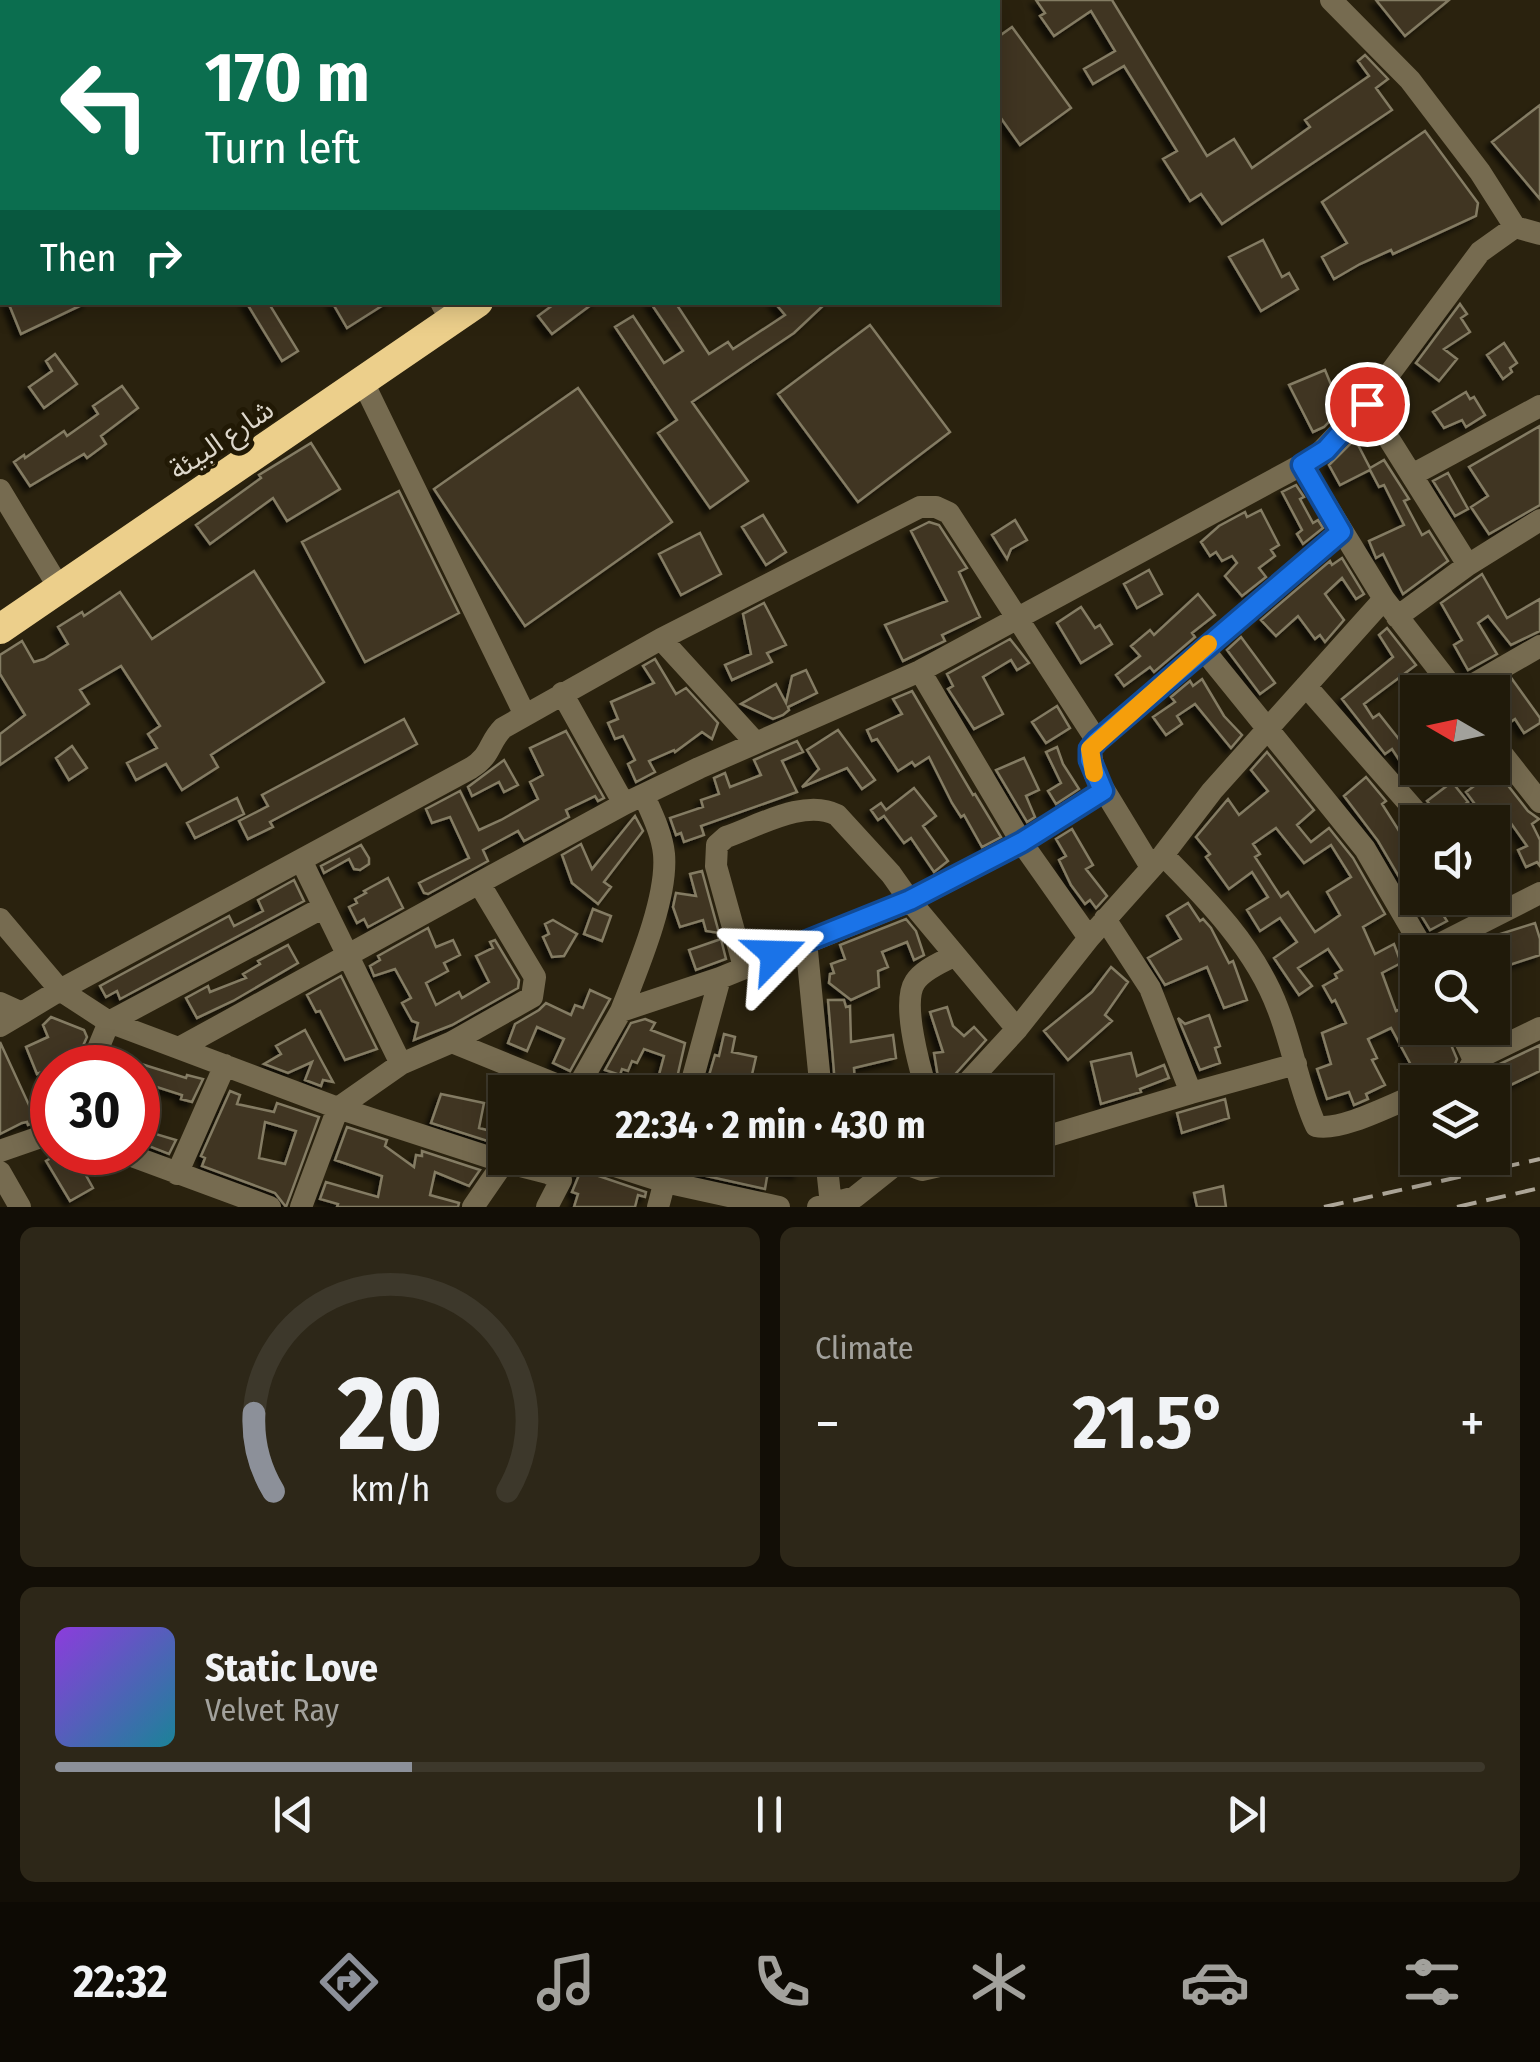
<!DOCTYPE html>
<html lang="en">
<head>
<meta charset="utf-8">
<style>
  :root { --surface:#201a0a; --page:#2d2718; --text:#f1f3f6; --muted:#a2a19c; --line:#3d382b; --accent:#8c9099 }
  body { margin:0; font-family:"Fira Sans Condensed","Noto Sans Arabic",sans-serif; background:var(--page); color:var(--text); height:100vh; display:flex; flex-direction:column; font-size:38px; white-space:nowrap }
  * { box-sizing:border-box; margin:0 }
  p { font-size:32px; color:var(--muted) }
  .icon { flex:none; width:55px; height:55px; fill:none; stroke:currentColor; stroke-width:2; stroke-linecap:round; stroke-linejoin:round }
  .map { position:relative; height:1207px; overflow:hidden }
  .sheet { display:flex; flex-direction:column; gap:20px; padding:20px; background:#120e06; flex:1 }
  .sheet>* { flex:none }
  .hud { position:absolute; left:0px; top:0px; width:1000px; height:305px; box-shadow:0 5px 25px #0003,0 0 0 2px var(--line); background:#0b6e4f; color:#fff; overflow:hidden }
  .needle { width:65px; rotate:279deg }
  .buttons { position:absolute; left:1400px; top:675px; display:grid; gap:20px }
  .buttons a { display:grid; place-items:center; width:110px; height:110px; border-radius:0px; background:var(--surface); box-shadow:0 5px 25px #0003,0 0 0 2px var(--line); font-size:50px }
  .speed { position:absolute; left:30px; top:1045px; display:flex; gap:20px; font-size:50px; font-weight:700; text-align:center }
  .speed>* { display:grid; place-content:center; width:130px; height:130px; border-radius:50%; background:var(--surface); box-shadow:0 5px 25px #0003,0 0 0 2px var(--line); line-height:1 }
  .speed .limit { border:15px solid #d22; background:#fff; color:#111 }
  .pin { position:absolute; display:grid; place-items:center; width:85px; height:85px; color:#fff; margin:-42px; border:5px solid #fff; border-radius:50%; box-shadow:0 2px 10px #0007 }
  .me { position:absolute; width:110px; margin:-55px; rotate:68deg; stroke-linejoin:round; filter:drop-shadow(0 0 8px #0008) }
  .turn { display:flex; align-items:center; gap:35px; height:210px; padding:0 40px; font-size:45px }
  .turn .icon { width:130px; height:130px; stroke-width:2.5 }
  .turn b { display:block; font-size:70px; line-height:85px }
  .then { display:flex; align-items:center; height:95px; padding:0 40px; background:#0003; gap:20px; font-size:38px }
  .big { font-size:75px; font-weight:700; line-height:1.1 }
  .sheet .card { flex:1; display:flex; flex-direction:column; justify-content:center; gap:15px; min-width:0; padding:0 35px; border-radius:15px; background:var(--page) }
  .sheet .dial { align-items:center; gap:0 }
  .dial svg { height:260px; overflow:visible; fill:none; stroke:var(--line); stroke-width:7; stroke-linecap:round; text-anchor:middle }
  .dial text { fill:var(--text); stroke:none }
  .song { display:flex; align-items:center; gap:30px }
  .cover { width:120px; height:120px; border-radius:15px; background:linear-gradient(135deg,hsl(270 70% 55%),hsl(190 70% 35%)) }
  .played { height:10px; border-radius:5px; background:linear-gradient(90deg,var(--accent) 25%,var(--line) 25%) }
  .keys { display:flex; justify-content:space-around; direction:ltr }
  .heat { display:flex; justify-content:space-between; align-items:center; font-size:55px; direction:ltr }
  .sheet .tiles { flex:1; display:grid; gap:20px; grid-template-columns:1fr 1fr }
  .card:last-child { grid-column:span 2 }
  .trip { position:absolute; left:488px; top:1075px; width:565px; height:100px; border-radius:0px; background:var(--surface); box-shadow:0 5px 25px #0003,0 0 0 2px var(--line); font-weight:700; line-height:100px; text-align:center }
  .dock { display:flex; height:160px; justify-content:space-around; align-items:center; background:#0d0a04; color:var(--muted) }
  .dock .icon { width:70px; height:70px }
  .dock .on { color:var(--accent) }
  .dock b { font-size:45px; color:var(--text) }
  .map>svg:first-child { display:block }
</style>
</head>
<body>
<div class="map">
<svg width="1540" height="1207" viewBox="0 0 1540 1207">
  <defs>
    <filter id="shadow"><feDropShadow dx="-5" dy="5" stdDeviation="2.5" flood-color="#0009"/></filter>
  </defs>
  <rect width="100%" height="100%" fill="#2a220e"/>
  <path fill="#3f3622" stroke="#847b64" stroke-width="2.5" fill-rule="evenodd" filter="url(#shadow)" d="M1036,0H1112L1207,156L1234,139L1252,168L1310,127L1305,120L1369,76L1358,61L1365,55L1388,79L1376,88L1392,110L1222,224L1201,194L1190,201L1163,159L1177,151L1124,66L1093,84L1084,69L1115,51L1091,11L1054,36L1040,16L1045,13Z
    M1376,0H1449L1405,36Z
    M1012,27L1071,108L1020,145L998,114V37Z
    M1540,105V199L1492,142Z
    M1425,131L1478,203L1476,216L1393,254L1391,250L1360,264L1334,279L1322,257L1347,243L1322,202Z
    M1263,240L1282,277L1289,273L1298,289L1261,311L1229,257Z
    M8,302H88L21,334Z
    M246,302H268L298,351L282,361Z
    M332,302H388L347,328Z
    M557,302H595L552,334L538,316Z
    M650,302H675L709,354L728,342L733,349L785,315L774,302H827L794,333L692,402L748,481L710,508L658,433L677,420L615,327L633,316L664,363L683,351Z
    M1460,304L1467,314L1461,318L1470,332L1444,349L1457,359L1439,381L1416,363Z
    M870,325L950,432L858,502L778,394Z
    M1504,343L1517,363L1510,368L1512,372L1503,379L1487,355Z
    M55,354L77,384L44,408L29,387L52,371L46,361Z
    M1325,370L1341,409L1324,427L1313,432L1289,385Z
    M122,386L138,408L101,436L106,444L87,458L84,454L30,486L14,462L24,455L25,458L64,431L67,436L98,414L93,406Z
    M578,388L672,522L525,626L434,489Z
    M1466,392L1470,399L1474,397L1485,415L1466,427L1462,420L1444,428L1433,412Z
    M1540,426V505L1489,534L1471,507L1488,496L1469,467Z
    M1355,439L1370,468L1384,460L1409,499L1404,501L1422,535L1429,531L1448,561L1403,594L1383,554L1376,558L1369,541L1404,525L1384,485L1379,487L1370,470L1340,485L1329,465Z
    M311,443L340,489L287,521L273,498L210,544L196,525L261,478L259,475Z
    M1448,473L1468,509L1455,516L1433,481Z
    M1296,485L1304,497L1300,499L1313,523L1318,520L1323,528L1303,544L1297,534L1302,530L1282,492Z
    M399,491L459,613L365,662L302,542Z
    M1261,510L1279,545L1271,550L1275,556L1259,568L1266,577L1242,596L1225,576L1237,563L1232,556L1222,561L1216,552L1210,556L1201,542L1219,526L1245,512L1247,517Z
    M763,515L786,552L766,565L742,527Z
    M1015,520L1027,540L1011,549L1007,559L992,535Z
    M929,522L939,525L967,568L959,572L980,617L942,635L945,641L903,661L885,625L947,601L911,531Z
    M700,533L721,574L681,595L659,554Z
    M1342,558L1364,594L1356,599L1342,578L1325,594L1344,620L1338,627L1325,642L1320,635L1315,639L1298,616L1276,636L1261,620L1330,561L1332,565Z
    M1149,570L1162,594L1137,608L1124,584Z
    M254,571L324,682L211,755L218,767L182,790L166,764L136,780L127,763L157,748L148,734L160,726L121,666L80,690L89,704L0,765V734L25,715L0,674V655L22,641L34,662L44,659L68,644L58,627L82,612L84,616L120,592L152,639Z
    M1482,574L1507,618L1540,599V631L1511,645L1488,616L1478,623L1497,654L1468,670L1454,645L1462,640L1441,603Z
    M1198,594L1215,615L1192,633L1195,637L1154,672L1150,667L1124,686L1116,675L1140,656L1131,646L1150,630L1154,635Z
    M764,603L786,645L767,653L772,662L732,680L725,665L751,654L743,614Z
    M1081,607L1095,628L1100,625L1112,644L1081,663L1057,623Z
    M1387,628L1416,665L1364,704L1373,718L1379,714L1406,748L1418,740V765L1407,772L1392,749L1385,754L1342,699L1393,657L1379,635Z
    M1241,637L1275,683L1260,694L1227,650Z
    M1010,639L1029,663L1017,670L1011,660L983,677L1003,714L974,729L948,689L953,686L947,674Z
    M655,659L676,694L686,688L718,723L712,739L702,732L675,752L674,750L649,761L655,772L636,782L628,764L635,760L623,736L615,739L608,723L618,719L611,702L654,683L643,666Z
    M806,670L817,693L788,707L789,710L783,715L773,719L741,704L776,684L786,703L792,676Z
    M1202,679L1224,716L1242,735L1231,748L1195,704L1177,716L1182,724L1166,735L1153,717L1175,702L1171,697L1190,681L1193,686Z
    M1512,679L1540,718V723L1524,733L1515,719L1509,723L1498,708L1492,711V692H1489Z
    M912,691L973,795L975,794L1001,837L982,847L964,815L961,817L952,803L929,757L915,766L912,762L898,771L877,739L872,741L867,730L902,714L893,699Z
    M1057,706L1070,728L1046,743L1032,722Z
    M404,719L417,744L270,822L273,827L248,839L239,821L268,806L262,795Z
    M838,730L875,780L862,789L847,768L802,787L819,769L807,750Z
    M566,731L604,798L598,801L595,796L566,810L569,817L524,841L518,831L483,850L488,861L428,894L424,893L419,883L469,858L450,817L432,823L426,809L460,791L479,830L501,820L538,799L530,782L543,775L530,748Z
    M797,741L803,752L782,761L797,792L701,826L704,835L684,842L681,833L676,835L670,818L703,807L701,800L719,794L714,778L725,773L730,787L761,775L754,760Z
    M72,746L87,768L69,780L56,758Z
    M1057,747L1063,764L1079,789L1056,804L1048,791L1061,783L1046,752Z
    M1267,752L1314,810L1297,825L1311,842L1329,828L1353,858L1385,914L1363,927L1375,954L1394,944L1401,963L1382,973L1396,1011L1418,1002V1038L1444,1028L1457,1059L1455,1064L1418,1078L1391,1028L1368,1039L1377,1058L1372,1060L1385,1085L1366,1094L1368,1099L1354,1105L1349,1092L1327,1099L1317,1069L1331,1064L1322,1033L1346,1023L1335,1000L1332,1002L1323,986L1337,978L1335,974L1342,970L1328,949L1298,968L1312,986L1299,995L1274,958L1297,942L1280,918L1260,931L1247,910L1268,897L1252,872L1229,889L1206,857L1210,854L1196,837L1228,799L1239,815L1268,791L1251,770ZM1276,828L1304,863L1331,845L1351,877L1327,892L1340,915L1315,932L1288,892L1281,897L1255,857L1260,854L1253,844Z
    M1024,758L1039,790L1026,796L1035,817L1027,822L996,770Z
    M504,760L518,785L504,792L499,782L472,796L468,787Z
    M1499,774L1528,811L1539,819L1532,824L1540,840V866L1537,862L1526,867L1518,850L1527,846L1503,812L1488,822L1466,792L1485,778L1488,782Z
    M1366,777L1386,801L1382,804L1401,834L1410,828L1418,835V851L1413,855L1418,862V871L1402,882L1378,841L1344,796Z
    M1452,782L1468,802L1440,822L1437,813L1427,801Z
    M914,788L936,816L923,826L948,861L934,872L911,838L904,843L884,816L878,820L871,810L881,803L886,810Z
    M237,798L244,814L195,838L187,823Z
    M635,816L643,831L604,882L611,887L598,904L572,883L562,855L581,844L592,869Z
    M1072,829L1093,865L1086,869L1107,896L1096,908L1090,900L1085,904L1071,885L1059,860L1066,856L1056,839Z
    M361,845L369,858V864L360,870L354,869L349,859L324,873L321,866Z
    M702,871L719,933L706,931L703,920L680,927L673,907L676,893L696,896L690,874Z
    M388,878L403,908L368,927L364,919L357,923L349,907L357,903L355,899L366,893L364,891Z
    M294,880L304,901L120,999L117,991L106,997L100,986L229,916L234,926L263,911L258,900Z
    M1425,898H1463L1440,910L1447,921L1430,930L1422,917L1433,911Z
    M1188,903L1200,921L1203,919L1211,928L1229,963L1233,961L1247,1000L1224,1008L1207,967L1165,985L1148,958L1181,939L1167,916Z
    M593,909L611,916L602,941L584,934Z
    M906,919L916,931L924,955L914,960L907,942L882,952L888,967L878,971L879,987L851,1000L829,983L830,974L834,973L831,964L845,959L840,945Z
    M553,920L577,934L564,956L552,957L543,937L549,934L545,924Z
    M1535,923L1540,939V955L1494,970L1507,1000L1492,1006V952H1485L1481,940Z
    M428,928L436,947L453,940L460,955L444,963L448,971L426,983L436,1005L459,992L462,998L489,982L476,956L493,948L490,942L495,940L519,980L518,988L452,1025L414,1040L418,1023L412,1021L402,1003L411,998L395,969L374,976L370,966L380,960L378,956Z
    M721,939L726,959L696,970L689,950Z
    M288,945L298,963L233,1001L197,1018L186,998L208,986L210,992L246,978L243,974L260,964L258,961Z
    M1111,967L1128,982L1105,1015L1112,1021L1068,1060L1044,1031L1092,992Z
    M341,976L377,1049L345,1060L320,1011L316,1012L307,995Z
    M590,990L610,999L570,1071L553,1063L564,1039L537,1027L527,1051L508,1043L515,1024L539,1010L546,1003L571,1015L575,1005L583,1008Z
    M828,1000H844L846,1007L850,1006L851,1042L893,1035L896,1058L854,1068L855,1083L835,1084Z
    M947,1007L953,1026L964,1036L974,1027L986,1040L949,1081L938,1077L934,1053L943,1052L930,1012Z
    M1209,1015L1220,1046L1215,1048L1220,1063L1200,1070L1178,1018L1185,1024Z
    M51,1017L84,1030L87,1037L78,1057L37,1074L26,1047L48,1037L43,1025Z
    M645,1019L655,1023L651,1030L685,1043L674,1091L656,1086L664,1056L644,1049L637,1063L632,1061L628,1071L622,1069L620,1075L605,1070L631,1023Z
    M305,1030L320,1058L333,1082L323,1080L321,1086L305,1080L312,1062L288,1073L264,1064L281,1054L276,1046Z
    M724,1034L735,1037L732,1052L756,1057L748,1092L706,1086L715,1055L719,1056Z
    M0,1042L34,1116L42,1113L45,1119L28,1125L27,1122L22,1123L0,1134Z
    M1540,1045V1071L1492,1094V1082H1487L1485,1071Z
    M1131,1053L1137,1076L1164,1065L1169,1078L1140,1089L1141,1092L1101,1104L1091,1062Z
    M138,1063L186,1078L187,1075L203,1079L192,1102L181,1099L182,1095L138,1081Z
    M230,1091L240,1095L237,1104L274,1112L277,1103L319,1117L286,1207L275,1193L202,1166L205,1158L201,1156ZM265,1122L296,1131L285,1164L259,1158Z
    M441,1094L484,1103L479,1128L503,1134L500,1145L431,1123Z
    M1225,1099L1229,1118L1182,1133L1177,1113Z
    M138,1105L159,1114L152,1133L176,1140L169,1154L138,1142Z
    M347,1127L387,1140L385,1146L414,1167L416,1155L422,1156V1151L480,1170L469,1186L435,1172L430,1195L459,1203L458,1207H337L338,1204L320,1199L326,1182L378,1197L382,1176L335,1160Z
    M61,1152H73L93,1188L70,1201L46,1161Z
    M691,1158H799L798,1174L768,1171L765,1189L684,1171L686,1160L691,1162Z
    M581,1170L646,1192L645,1197L638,1195L635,1207H574L578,1194L572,1192Z
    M1223,1186L1226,1207H1197L1194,1193Z"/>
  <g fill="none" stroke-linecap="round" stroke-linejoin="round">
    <path stroke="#766b50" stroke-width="22" d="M42,0L43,2
      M304,0L305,2
      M1331,0L1410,80L1480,172L1515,227
      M677,2L680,0
      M0,174L2,173
      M441,302L443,306
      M363,382L525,715
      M1367,404L1468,565
      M1302,465L1384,599L1456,692
      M1412,475L1540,406
      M0,490L52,576
      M1397,617L1468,565L1540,520
      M661,639L756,743
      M1203,649L1365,849L1425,952
      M920,671L1022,843L1089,938
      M1306,686L1425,822
      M1460,692L1540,646
      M562,693L624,804
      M1097,741L1341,532
      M1492,741L1540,802
      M1163,855C1207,899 1256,949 1278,1009C1293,1047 1299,1089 1316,1126C1340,1132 1393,1104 1418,1094
      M301,860L401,1064
      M479,883L624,804L699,768L920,671L1316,457L1367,404L1480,252L1515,227L1540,234
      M0,919L60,990L109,1022L338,1108L504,1162L548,1173L552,1158
      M1105,919L1150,988L1191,1093L1296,1064
      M806,941L821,1092
      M1424,952L1540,893
      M744,967L716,866L717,845L726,837C758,826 805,798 837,815L891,874L910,901L1022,843L1103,791
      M0,1003L22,1013L60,990L471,768C492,755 488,743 503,728L661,639L920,507H936L949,513L1097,741L1090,749L1095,775L1151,867
      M621,1011C637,970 668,898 664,854C662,834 652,814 644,796
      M0,1026L22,1013
      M1459,1028L1474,1060
      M452,1042L575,1092
      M179,1048L479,883L535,977L532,997L452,1042L401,1064L338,1108L301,1207
      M90,1068L109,1022L324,907
      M1447,1082L1465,1076L1474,1060L1540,1028
      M575,1092L621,1011L720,978L910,901L1017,1029
      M689,1092L720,978
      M927,1092C920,1069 901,1003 915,982C923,969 943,962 955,955
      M959,1092L1017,1029L1089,938L1163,855L1212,791L1384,599
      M1035,1140L1191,1093
      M0,1151L52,1133
      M121,1152L270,1207
      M590,1158L665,1182L779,1207
      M826,1158L831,1205
      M900,1162L922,1170L974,1158
      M0,1172L20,1207
      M177,1174L225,1065
      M473,1207L504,1162
      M547,1207L561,1180L548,1173
      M658,1207L671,1158
      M818,1207L855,1197L904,1158"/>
    <path stroke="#eccf8b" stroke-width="30" d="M877,2L880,0
      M907,2L910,0
      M0,629L478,302"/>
    <path stroke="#ada698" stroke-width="4" stroke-dasharray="20 10" stroke-linecap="butt" d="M1324,1207L1540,1159
      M1457,1207L1540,1188"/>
  </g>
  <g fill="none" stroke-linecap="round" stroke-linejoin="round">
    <defs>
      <path id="route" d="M775,954L910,900L1022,842L1103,791L1090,760V749L1097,741L1341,532L1302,465L1326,450L1367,404"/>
    </defs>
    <use href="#route" stroke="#114b97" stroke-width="25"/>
    <use href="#route" stroke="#1a73e8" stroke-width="18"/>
    <path stroke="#f59e0b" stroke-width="18" d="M1094,773L1090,749L1208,644"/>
  </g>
  <g text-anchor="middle" stroke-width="10" stroke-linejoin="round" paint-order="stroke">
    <g font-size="28" fill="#ddd7cb" stroke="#211905">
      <text transform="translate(221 439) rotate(-34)" y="10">شارع البيئة</text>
    </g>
  </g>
</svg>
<div class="buttons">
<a><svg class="needle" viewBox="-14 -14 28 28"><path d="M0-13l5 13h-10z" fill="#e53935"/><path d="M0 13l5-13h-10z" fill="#a2a19c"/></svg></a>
<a><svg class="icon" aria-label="sound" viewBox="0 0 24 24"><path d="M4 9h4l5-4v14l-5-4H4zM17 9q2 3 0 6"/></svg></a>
<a><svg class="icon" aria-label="search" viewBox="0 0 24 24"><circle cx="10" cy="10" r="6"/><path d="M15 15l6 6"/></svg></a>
<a><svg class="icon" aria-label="layers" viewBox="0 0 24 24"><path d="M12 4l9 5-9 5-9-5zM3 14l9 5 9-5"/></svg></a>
</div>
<div class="speed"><div class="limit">30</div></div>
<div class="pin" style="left:1367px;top:404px;background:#d93025"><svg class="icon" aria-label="arrive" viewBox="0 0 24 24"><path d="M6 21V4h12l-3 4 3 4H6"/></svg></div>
<svg class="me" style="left:775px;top:954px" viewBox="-20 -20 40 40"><path d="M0-17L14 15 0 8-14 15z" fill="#1a73e8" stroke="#fff" stroke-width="4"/></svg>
<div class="trip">22:34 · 2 min · 430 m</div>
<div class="hud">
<div class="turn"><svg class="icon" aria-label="left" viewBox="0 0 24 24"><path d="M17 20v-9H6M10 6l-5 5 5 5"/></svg><div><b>170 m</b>Turn left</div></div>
<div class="then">Then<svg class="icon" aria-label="right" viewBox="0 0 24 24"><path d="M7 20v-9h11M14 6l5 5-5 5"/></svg></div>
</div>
</div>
<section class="sheet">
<div class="tiles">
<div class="card dial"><svg viewBox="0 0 100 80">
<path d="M14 69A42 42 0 1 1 86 69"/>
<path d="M14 69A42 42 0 0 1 8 45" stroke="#8c9099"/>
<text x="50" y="56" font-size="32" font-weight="700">20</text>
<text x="50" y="72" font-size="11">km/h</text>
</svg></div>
<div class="card"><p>Climate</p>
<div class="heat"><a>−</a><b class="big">21.5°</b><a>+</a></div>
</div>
<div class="card">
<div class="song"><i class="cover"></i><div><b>Static Love</b><p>Velvet Ray</p></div></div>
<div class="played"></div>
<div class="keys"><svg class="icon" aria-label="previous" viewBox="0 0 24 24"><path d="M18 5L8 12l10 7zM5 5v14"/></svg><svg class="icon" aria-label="pause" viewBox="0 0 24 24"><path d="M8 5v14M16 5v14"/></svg><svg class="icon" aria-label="next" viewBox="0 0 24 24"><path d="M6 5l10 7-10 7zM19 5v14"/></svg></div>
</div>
</div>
</section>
<nav class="dock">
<b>22:32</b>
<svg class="icon on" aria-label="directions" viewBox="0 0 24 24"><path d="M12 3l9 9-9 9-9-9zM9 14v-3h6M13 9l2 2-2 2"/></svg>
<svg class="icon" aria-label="music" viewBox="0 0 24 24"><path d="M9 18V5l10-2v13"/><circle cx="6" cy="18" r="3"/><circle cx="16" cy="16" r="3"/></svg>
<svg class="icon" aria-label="phone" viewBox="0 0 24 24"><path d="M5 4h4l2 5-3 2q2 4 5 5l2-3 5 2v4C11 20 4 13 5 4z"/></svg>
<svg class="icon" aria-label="climate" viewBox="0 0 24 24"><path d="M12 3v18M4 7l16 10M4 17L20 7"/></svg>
<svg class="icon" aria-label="car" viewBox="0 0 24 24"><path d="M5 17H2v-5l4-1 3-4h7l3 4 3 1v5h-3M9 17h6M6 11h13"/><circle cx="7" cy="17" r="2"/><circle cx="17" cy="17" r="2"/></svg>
<svg class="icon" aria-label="filters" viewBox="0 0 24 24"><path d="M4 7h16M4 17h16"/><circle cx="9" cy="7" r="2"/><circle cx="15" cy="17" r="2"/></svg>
</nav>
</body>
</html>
